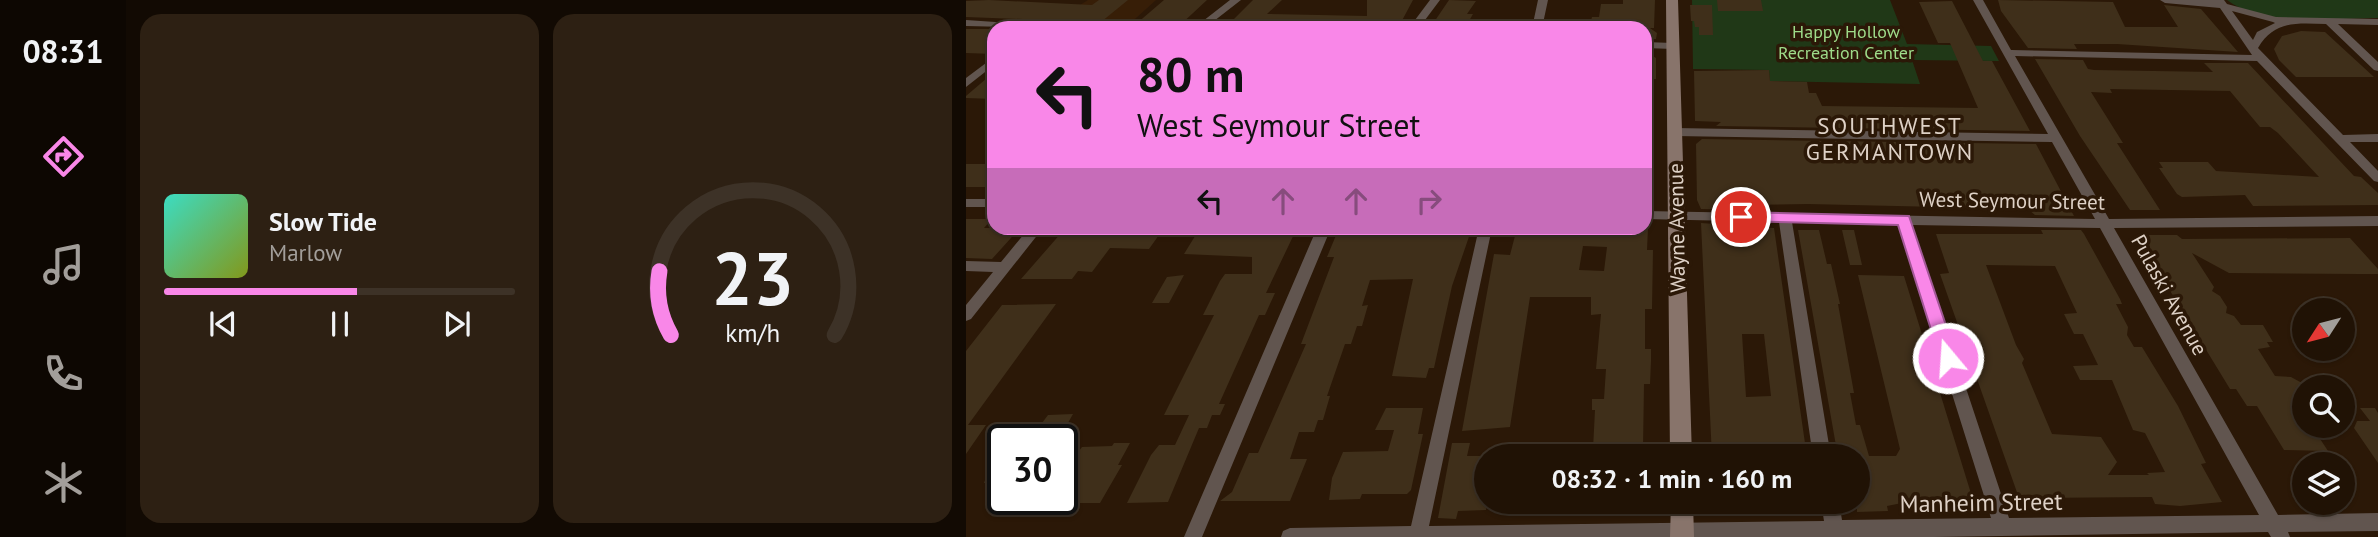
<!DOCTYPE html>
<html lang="en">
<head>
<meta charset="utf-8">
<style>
  :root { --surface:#201205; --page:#2d2013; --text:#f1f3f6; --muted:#a29e9a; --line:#3d3227; --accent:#f987e8 }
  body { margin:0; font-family:"PT Sans",sans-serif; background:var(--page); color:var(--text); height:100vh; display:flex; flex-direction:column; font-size:26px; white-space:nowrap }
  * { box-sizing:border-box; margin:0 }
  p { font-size:23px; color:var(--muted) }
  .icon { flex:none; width:38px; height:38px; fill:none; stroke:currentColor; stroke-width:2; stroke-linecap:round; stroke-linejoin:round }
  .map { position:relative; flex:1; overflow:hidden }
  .details { display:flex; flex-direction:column; gap:14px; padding:14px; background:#120a03; width:840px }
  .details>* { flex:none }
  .hud { position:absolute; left:21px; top:21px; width:665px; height:214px; border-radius:21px; box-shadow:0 2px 5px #0004,0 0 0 2px var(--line); background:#f987e8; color:#111; overflow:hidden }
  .needle { width:46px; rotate:234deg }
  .fabs { position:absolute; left:1326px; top:298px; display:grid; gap:14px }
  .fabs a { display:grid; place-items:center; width:63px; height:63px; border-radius:50%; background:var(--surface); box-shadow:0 2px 5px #0004,0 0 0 2px var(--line); font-size:35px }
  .speed { position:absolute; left:21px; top:424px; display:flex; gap:14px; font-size:35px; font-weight:700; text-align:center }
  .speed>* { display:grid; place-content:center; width:91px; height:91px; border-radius:50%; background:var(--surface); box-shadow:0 2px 5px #0004,0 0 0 2px var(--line); line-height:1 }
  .speed .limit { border:4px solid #111; border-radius:10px; background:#fff; color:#111 }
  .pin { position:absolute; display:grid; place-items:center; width:60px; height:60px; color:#fff; margin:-30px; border:4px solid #fff; border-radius:50%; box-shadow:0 2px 7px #0007 }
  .me { position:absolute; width:77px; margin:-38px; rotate:342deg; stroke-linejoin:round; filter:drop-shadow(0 0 5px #0008) }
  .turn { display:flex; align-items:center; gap:24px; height:147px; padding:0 35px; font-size:32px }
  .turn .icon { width:91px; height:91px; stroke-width:2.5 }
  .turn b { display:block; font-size:49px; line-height:60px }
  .lanes { display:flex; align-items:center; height:66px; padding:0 35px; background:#0003; justify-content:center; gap:35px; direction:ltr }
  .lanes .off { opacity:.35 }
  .details .widget { flex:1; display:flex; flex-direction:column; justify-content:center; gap:10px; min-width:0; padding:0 24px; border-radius:21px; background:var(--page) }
  .details .dial { align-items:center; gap:0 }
  .dial svg { height:182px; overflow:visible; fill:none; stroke:var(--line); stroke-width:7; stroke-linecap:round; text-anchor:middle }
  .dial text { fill:var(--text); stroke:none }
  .song { display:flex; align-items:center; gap:21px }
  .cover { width:84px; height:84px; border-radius:10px; background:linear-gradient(135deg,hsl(170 70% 55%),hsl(70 70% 35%)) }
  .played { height:7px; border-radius:4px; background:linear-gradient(90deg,var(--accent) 55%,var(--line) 55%) }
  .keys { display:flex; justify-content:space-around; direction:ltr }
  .details .tiles { flex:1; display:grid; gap:14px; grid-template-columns:repeat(2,1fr) }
  .trip { position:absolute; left:508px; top:444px; width:396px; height:70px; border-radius:35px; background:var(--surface); box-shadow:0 2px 5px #0004,0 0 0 2px var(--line); font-weight:800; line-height:70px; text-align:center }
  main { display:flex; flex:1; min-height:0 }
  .menu { display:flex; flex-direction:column; width:126px; justify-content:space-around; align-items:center; background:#0d0702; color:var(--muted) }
  .menu .icon { width:49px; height:49px }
  .menu .on { color:var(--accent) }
  .menu b { font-size:32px; color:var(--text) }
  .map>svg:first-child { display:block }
</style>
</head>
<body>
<main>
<nav class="menu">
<b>08:31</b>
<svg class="icon on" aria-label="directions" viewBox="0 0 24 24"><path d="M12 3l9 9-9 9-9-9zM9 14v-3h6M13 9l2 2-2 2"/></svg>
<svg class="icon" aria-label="music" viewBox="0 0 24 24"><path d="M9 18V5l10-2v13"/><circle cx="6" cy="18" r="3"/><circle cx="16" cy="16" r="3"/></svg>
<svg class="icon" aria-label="phone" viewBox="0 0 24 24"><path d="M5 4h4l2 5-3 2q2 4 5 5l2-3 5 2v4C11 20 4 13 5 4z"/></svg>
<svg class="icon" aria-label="climate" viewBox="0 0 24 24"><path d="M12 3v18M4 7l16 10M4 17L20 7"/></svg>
</nav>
<section class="details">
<div class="tiles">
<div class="widget">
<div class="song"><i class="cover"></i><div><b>Slow Tide</b><p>Marlow</p></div></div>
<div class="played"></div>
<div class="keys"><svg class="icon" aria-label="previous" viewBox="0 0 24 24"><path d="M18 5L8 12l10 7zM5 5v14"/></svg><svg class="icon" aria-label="pause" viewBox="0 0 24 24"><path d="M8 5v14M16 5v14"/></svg><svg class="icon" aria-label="next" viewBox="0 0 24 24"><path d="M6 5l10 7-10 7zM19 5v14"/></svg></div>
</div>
<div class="widget dial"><svg viewBox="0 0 100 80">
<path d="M14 69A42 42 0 1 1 86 69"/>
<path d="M14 69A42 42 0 0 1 9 41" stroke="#f987e8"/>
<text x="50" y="56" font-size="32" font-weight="700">23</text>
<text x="50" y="72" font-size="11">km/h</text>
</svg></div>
</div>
</section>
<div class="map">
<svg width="1412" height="537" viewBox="0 0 1412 537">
  <rect width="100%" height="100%" fill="#2b1807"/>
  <path fill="#371e07" d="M122,0H190L160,27L87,22Z"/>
  <path fill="#203817" d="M726,0H924L941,44L1025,46L1033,61L946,60L954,84L804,81L803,70L727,69Z
    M1261,0H1412V18C1370,18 1295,27 1261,0Z"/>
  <path fill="#3f2f1a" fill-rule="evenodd" d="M23,0L126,5L133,0H162L135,22L0,17V1Z
    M198,0H241L212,27L170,24Z
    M287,0H316L301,14L401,16V0H447L432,28H259Z
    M483,0L510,1L501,14H507L499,28H464Z
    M657,0H689L688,28H684L691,33L690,39H679V28H623L626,17H633L635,4H657Z
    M751,0H795L797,11H752Z
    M1032,0L1147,2L1159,27H1212L1198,5L1235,9L1272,52L1151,44H1108L1111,49L1062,48L1035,11Z
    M986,1L1017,61H1026L1064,131L750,126L755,122L729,121L728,71L803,70L804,81L841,82L843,93H850L856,106L1012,108L984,43H972L953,2Z
    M724,5H746L747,35H733V27H729L728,21H725Z
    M0,29H28V54L0,53Z
    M1335,31L1359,32L1408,77H1330L1313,60L1308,49L1316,36Z
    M679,51L690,58V79H679Z
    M1069,59L1117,60L1122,69L1128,70L1247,72L1238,63H1282L1388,176L1395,177L1412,193V205L1287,206L1279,195L1216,197L1211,194L1193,168H1197L1193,162H1242L1250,171L1353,177L1312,133L1304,127H1294L1264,91L1144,89L1146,93L1125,92L1157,143H1151L1194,210H1164L1114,136Z
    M28,72V99L0,98V96Z
    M736,139L1070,144L1108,216L1069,215L1062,209L842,204L775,205V210L735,209L731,200L730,144Z
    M28,156V184L24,187H0V164H20Z
    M0,219H26L18,228H54L26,259L0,258Z
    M735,223L808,228L841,457H746ZM776,334H798L805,396L780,397Z
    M118,228H198L183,249L144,248L126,272L112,271L106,279H55L96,232L114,233Z
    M234,228H331L300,293H309L299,315H293L253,404H259L254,415H246L241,428H233L202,502L161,503L185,455L193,445H209L223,415H198L248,315H237L254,281L259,274H286V257L218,254Z
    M373,228H506L486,286L468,368H463L460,378L426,376L447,279L404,280L396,306L402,305L396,326H391L385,344H379L361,396H364L357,420H352L348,432H333L324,459H341L324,501H254L266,492L283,453H292L340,344H335L368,257H361Z
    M551,228H682L681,250H687L686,309H679V349H685V361L684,384H678L677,448L627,449L629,410H626V399H638L640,369H630L635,314L625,315V297H564L544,427L496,431L528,254L544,255ZM617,246L641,247L638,271L613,270Z
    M832,230H853L861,264H865L874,304H872L888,393H884L890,425H894L903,456H930L934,449L892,275L938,276L1007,500L968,497L970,503H936L921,506L922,511L891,512V457H872Z
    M876,230H888L896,265H884Z
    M1075,230H1115L1118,234L1154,299L1156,304H1150L1162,327L1161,335L1168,347H1176L1212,406L1240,463L1235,464L1256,502L1214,506L1189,504L1186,497L1053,498L974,274L983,273L970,234H1077ZM1020,265L1089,266L1111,313L1098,314L1108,334H1117L1132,365L1107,366L1114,380H1146L1167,430L1179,433L1199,472L1181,473L1183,475H1142L1151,462L1135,437L1086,434L1056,363L1058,359L1050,345Z
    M1170,235H1211L1216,239L1384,238L1412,269V274H1395L1263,273L1226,253L1248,287L1246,291L1254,296L1261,307L1260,313L1268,316L1275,325H1297L1307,342H1301L1304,347L1292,349L1309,376L1325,377L1336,383L1330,388L1339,401V425H1345L1362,451L1318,450L1291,406H1281L1270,389H1264Z
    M218,275L203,303H186L201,277Z
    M90,304L2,425H20L0,454V351L36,305Z
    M420,408H457L452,434H457L445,490L441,494H396L394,499L363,500L366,478L377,452L422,451L428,430H409Z
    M1394,408H1409L1412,413V463L1388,428L1391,421H1404Z
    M107,414L93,439H64L82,415Z
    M148,443H164L152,465H156L134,503H96V468L104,451H113L116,447L146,446Z
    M486,443H504L501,456H520V510L492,511L490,519L472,518Z
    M37,451V483H18L20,477Z
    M653,502H682L683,513L652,514Z"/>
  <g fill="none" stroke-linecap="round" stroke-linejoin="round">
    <path fill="#61554f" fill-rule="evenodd" d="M264,0H275L239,28H228Z
      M464,0H474L453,28H443Z
      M572,0H582L576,28H566Z
      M1007,0H1017L1045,50L1286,55L1254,8L1199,3L1194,0H1258L1261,4L1310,17L1412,19V25L1372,24L1412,62V71L1408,70L1360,24C1332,23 1308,20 1292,48L1377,135L1412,134V142H1384L1412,171V182L1408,181L1291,61L1049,56L1143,219L1412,216V226L1148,228L1312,515L1412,513V531L1322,532L1324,537H1305L1302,532L968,537H315L317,531L324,528L445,526L513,228H526L463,526L858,521L855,502H873L876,520L1025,518L933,225L826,222L865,457H847L813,222L679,219V211L1129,219L1086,142L709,136L703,132L709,128L1082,134ZM1266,11L1307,22L1309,23L1291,32L1287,40ZM946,225L1134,228L1293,515L1043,518Z
      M0,20L76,25L81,28L0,26Z
      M679,42L707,43L712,46L707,49L679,48Z
      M28,57V65L0,87V78Z
      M0,199H28V207H0Z
      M63,228H77L5,319L0,321V305L27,272L0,271V261L35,262Z
      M351,228H365L236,537H218Z"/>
    <path fill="#88746b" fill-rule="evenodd" d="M700,0H712L726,457H704Z
      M705,502H727L728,537H704Z"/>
  </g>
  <path fill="#f987e8" stroke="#a25897" stroke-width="2" d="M775,212L943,216L991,358L989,363L982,365L974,358L932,225L769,221V213Z"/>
  <g text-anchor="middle" stroke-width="7" stroke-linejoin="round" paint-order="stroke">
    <g font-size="18" fill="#9edb89" stroke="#2b1807">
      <text x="880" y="38">Happy Hollow<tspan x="880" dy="21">Recreation Center</tspan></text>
    </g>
    <g font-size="21" fill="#ded1c6" stroke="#2b1807">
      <text transform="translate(1046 201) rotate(1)" y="7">West Seymour Street</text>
      <text transform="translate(711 228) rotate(-91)" y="7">Wayne Avenue</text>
      <text transform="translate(1203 295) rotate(61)" y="7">Pulaski Avenue</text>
    </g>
    <g font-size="23" letter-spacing="2" fill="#ded1c6" stroke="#2b1807">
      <text x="924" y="134">SOUTHWEST<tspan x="924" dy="26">GERMANTOWN</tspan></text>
    </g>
    <g font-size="24" fill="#ded1c6" stroke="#2b1807">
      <text transform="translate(1015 503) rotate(-1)" y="8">Manheim Street</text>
    </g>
  </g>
</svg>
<div class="fabs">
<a><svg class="needle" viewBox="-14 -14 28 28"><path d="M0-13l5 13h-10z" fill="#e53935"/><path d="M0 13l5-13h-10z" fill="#a29e9a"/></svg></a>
<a><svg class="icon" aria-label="search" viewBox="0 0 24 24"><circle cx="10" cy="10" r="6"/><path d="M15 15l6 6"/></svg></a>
<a><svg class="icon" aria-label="layers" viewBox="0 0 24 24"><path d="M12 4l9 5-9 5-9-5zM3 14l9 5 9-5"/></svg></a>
</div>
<div class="speed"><div class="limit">30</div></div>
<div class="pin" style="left:775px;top:217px;background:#d93025"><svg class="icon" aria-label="arrive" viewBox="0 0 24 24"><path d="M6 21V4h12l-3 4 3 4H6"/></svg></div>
<svg class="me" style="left:982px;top:358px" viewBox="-20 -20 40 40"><circle r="17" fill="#f987e8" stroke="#fff" stroke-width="3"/><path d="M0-11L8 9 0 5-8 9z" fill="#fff"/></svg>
<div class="trip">08:32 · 1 min · 160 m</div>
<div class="hud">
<div class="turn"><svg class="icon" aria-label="left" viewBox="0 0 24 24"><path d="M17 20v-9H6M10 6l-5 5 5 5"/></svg><div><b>80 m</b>West Seymour Street</div></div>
<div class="lanes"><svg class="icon" aria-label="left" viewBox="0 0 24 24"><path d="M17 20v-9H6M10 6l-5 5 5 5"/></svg><svg class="icon off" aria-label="ahead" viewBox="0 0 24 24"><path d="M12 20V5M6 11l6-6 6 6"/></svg><svg class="icon off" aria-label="ahead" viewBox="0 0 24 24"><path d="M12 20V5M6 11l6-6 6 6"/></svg><svg class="icon off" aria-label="right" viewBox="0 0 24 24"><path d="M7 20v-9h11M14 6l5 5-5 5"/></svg></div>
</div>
</div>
</main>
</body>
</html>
